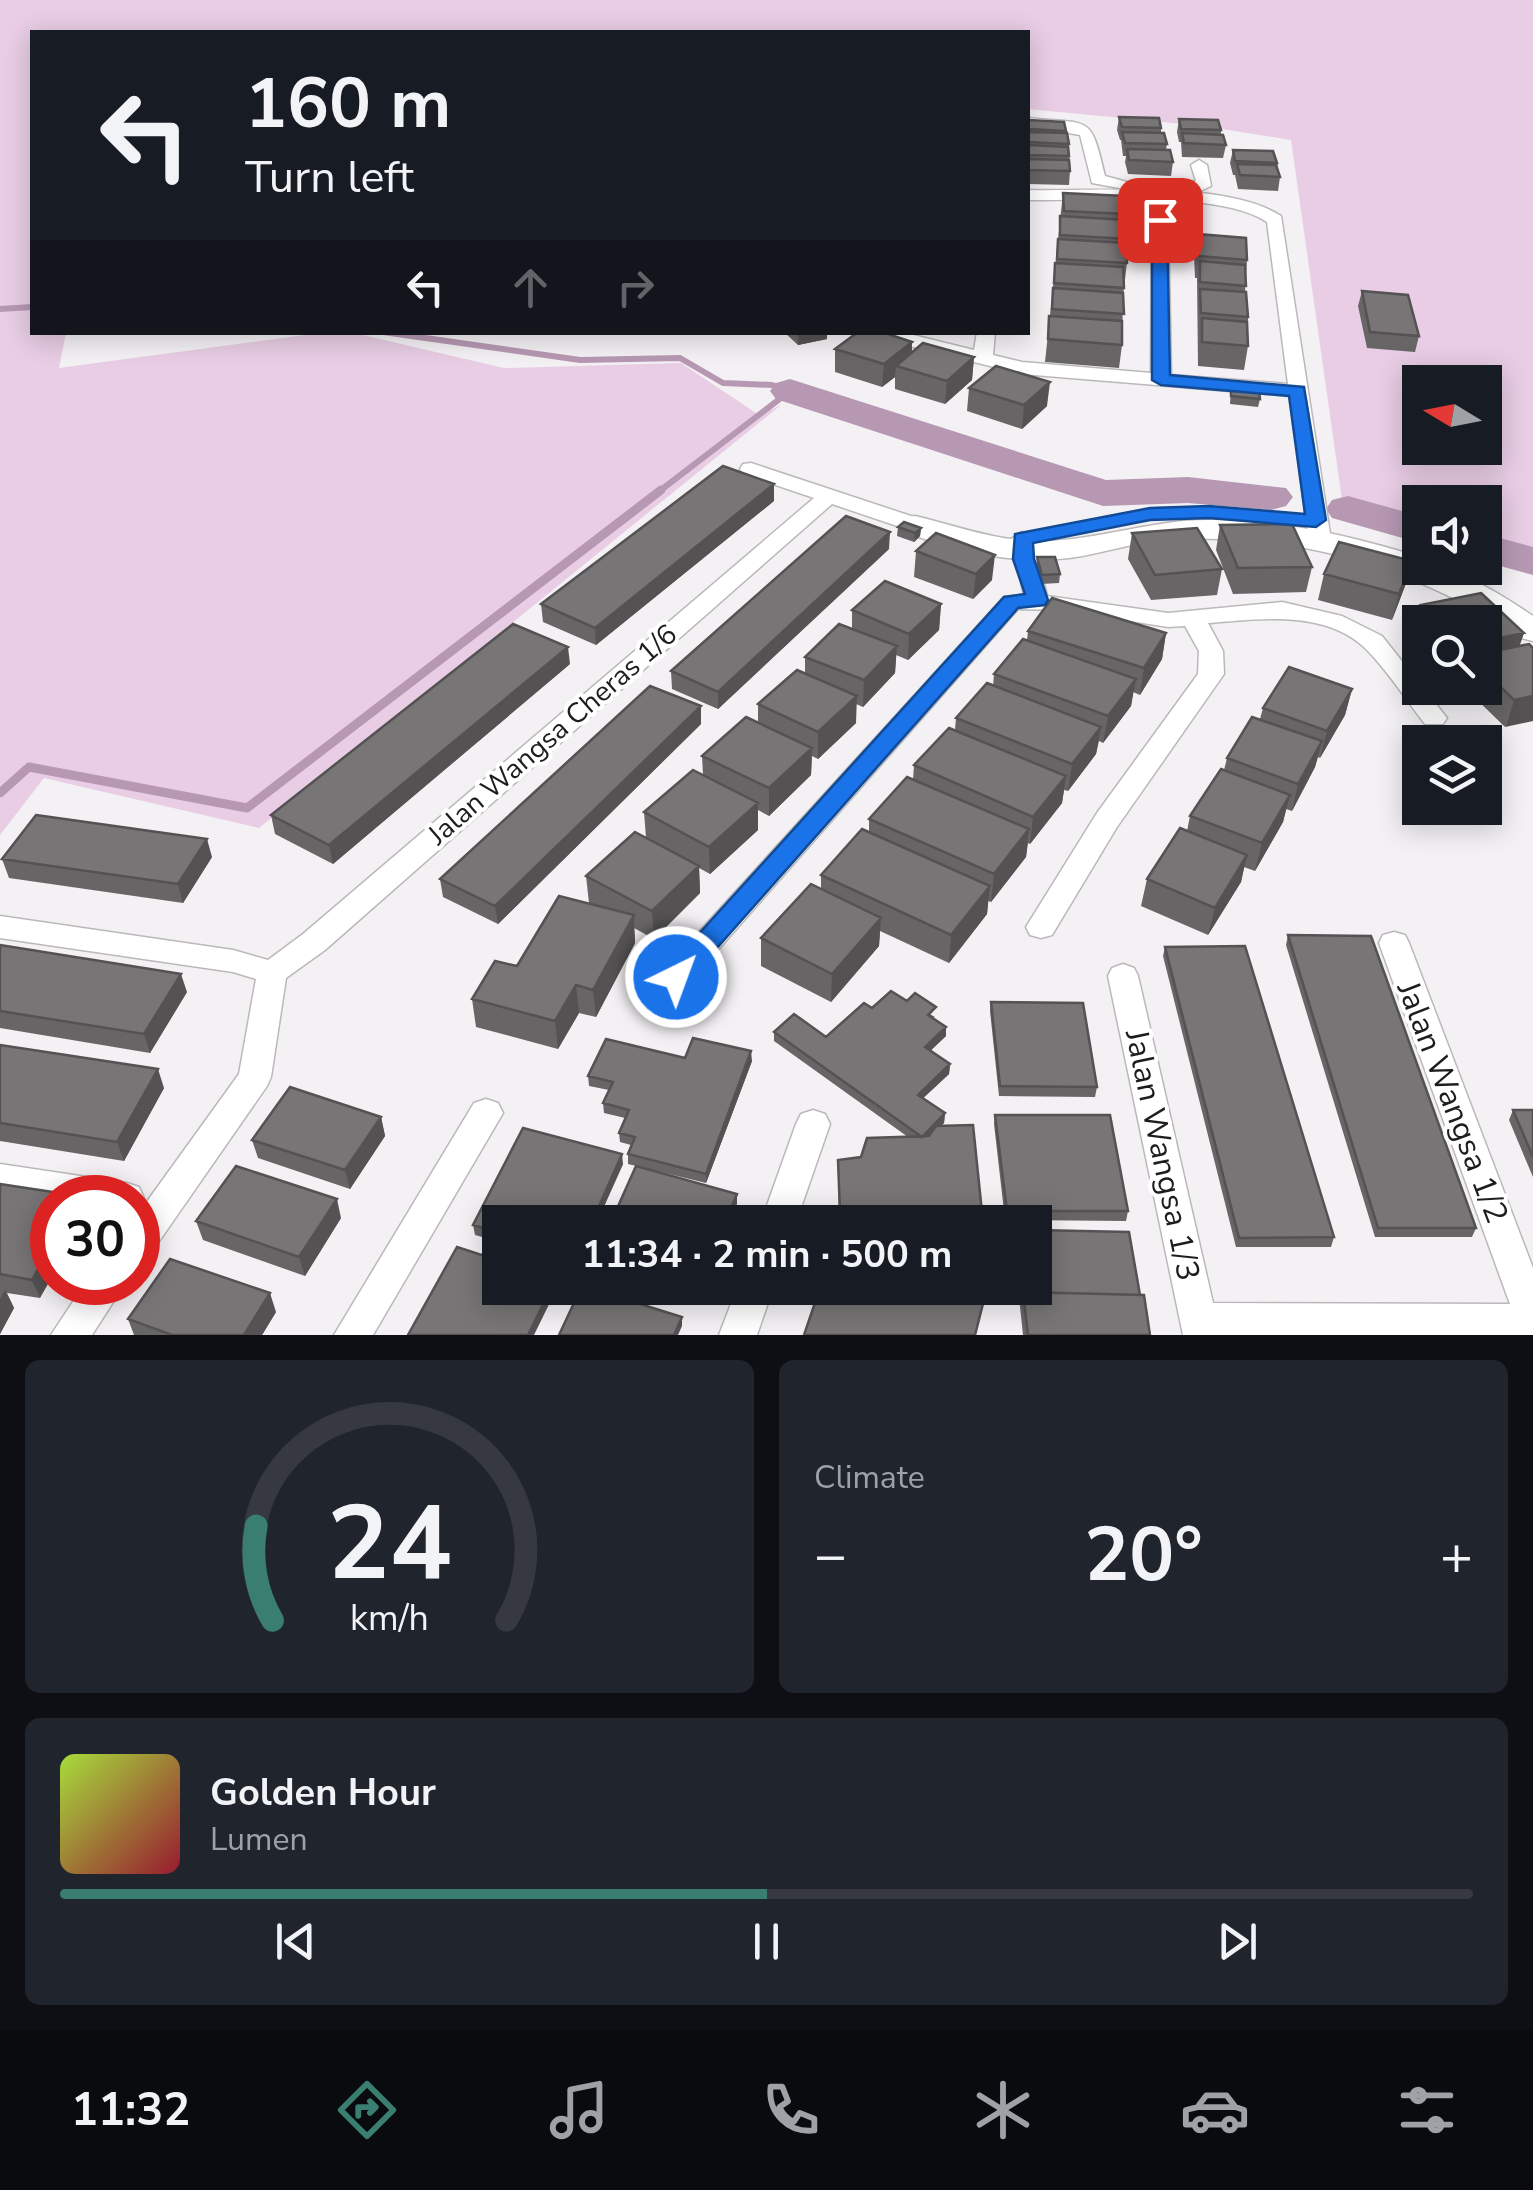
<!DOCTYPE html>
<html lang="en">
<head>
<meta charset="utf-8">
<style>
  :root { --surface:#171b24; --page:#20242c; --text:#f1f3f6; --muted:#9ea1a6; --line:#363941; --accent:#3a7e72 }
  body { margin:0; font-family:"Nunito Sans",sans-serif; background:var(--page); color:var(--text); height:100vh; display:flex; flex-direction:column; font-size:38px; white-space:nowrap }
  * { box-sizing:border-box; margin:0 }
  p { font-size:32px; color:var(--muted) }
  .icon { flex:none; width:55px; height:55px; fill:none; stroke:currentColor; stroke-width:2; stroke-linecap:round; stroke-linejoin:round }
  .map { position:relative; height:1335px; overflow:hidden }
  .sheet { display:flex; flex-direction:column; gap:25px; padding:25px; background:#0d0f14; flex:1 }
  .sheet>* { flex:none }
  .top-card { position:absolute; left:30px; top:30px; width:1000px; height:305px; border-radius:0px; box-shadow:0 5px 25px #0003; background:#171b24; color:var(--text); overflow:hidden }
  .needle { width:65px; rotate:280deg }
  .controls { position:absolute; left:1402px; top:365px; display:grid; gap:20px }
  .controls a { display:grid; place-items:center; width:100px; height:100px; border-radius:0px; background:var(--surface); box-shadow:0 5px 25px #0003; font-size:50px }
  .speed { position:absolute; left:30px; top:1175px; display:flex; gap:20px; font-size:50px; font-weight:700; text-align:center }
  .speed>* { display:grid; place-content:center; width:130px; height:130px; border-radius:50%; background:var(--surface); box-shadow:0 5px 25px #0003; line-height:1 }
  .speed .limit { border:15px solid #d22; background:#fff; color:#111 }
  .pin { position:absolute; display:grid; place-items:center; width:85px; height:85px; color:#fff; margin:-42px; border-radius:20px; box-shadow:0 5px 15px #0006 }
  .me { position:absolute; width:110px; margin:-55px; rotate:42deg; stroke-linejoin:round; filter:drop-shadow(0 0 8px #0008) }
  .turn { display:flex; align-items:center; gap:35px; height:210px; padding:0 50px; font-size:45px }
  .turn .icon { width:130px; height:130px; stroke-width:2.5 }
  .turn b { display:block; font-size:70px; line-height:85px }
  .lanes { display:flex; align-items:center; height:95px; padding:0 50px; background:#0003; justify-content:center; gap:50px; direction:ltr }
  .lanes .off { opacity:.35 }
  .big { font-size:75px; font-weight:700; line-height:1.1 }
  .sheet .card { flex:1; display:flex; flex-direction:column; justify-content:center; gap:15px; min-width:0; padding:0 35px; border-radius:15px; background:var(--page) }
  .sheet .dial { align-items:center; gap:0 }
  .dial svg { height:260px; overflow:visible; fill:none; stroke:var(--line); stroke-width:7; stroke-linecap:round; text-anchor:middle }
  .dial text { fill:var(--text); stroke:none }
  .song { display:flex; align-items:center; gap:30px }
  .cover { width:120px; height:120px; border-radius:15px; background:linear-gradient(135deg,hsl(80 70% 55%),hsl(350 70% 35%)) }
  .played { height:10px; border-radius:5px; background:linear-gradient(90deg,var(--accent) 50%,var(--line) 50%) }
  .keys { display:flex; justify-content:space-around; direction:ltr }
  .heat { display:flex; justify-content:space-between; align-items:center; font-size:55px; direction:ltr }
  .sheet .tiles { flex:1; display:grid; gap:25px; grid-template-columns:1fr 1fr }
  .card:last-child { grid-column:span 2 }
  .trip { position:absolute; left:482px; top:1205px; width:570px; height:100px; border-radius:0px; background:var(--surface); box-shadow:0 5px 25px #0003; font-weight:700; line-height:100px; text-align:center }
  .tabs { display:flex; height:160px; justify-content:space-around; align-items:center; background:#090b0e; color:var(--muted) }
  .tabs .icon { width:70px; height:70px }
  .tabs .selected { color:var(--accent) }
  .tabs b { font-size:45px; color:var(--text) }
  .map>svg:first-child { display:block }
</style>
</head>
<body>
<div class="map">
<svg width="1533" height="1335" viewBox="0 0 1533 1335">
  <rect width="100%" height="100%" fill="#f4f1f4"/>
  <path fill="#e8cde4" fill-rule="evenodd" d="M0,0H1533V550L1485,538V502H1420V521L1342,500L1291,140L1204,126L1028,109V32H32V332L66,333L59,368L320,333L350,332L504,368L681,363L759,415L781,405L259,828L44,778L0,835ZM1420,382H1485V448H1420Z"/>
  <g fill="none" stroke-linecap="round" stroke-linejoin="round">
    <path stroke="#b798b3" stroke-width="6" d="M0,309L32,307
      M383,332L580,360L680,358L723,383L772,385L790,391
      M657,493L790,391"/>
    <path stroke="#b798b3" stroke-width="9" d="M0,793L29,767L247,808L661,490"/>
    <path fill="#b798b3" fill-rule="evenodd" d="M790,379L1106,480L1188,477L1286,488L1293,497L1286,506L1271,510L1188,503L1103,506L776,399L770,391L776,383Z
      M1348,496L1420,516V543L1332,518L1326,509L1332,500Z
      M1485,534L1533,547V575L1485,562Z"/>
    <defs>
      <path id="street" d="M1028,118C1091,125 1090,112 1105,176L1138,185L1130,190L1092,183L1080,135L1028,126Z
        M1199,160L1207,165L1211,186L1198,192L1169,189V183L1196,181L1191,165Z
        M1028,190C1097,192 1225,180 1281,216L1331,540L1328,545H1312L1309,540L1290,396L1022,374L869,336L867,332H901L974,350L977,332H995L993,355L1022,362L1151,373L1152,220L1160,215L1168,220L1171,375L1288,384L1267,222C1220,190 1088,201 1028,200Z
        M751,463L923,520L926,525L915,532L832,504L325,950L286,978L271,1077L267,1086L151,1253L138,1257V1214L239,1074L256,979L233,972L0,938V916L233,950L268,960L303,934L814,498L743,474L740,469L743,464Z
        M1022,532L1033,539L1047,596L1168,613L1282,602L1342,616L1382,636L1447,718L1443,724H1425C1406,700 1388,671 1366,649C1326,609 1258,619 1208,623L1223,651L1224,674L1117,827L1052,935L1041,938L1030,935L1026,927L1097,813L1198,674L1199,651L1185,626L1168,627L1061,610L1018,609L687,985L676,989L665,985L661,977L665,969L1004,597L1024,595L1011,539Z
        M1394,932L1405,935L1409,943L1533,1268V1335H1183L1108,976L1112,968L1123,964L1134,968L1138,976L1213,1303L1510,1304L1379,943L1383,935Z
        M486,1099L498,1103L503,1113L373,1335H334L474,1103Z
        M813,1110L825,1114L830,1124L796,1222H761L796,1124L801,1114Z
        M0,1164L127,1183L139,1187L144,1198L138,1209V1198H52V1202L0,1194Z
        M86,1282H126L92,1335H51Z
        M737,1288H773L757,1335H719Z"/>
      <path id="secondary" d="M915,516C958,526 997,542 1043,541C1100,540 1154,519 1211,520C1281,520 1349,535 1416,556L1420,558V568C1462,568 1498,593 1533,616V641L1521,638C1414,566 1297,532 1167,540C1133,542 1102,554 1069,558C1012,565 957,551 904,532L899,525L904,518Z"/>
    </defs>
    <use href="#street" stroke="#bbb8ba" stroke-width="3"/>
    <use href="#secondary" stroke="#bbb8ba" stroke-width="3"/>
    <use href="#street" fill="#fff" fill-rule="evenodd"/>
    <use href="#secondary" fill="#fff" fill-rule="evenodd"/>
  </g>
  <path fill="#676566" d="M1119,117L1161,128V133L1167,144L1166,150L1173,162L1171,176L1128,174L1125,162L1126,156H1123L1121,140H1120L1117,130Z
    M1179,119L1221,130V135L1226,145L1223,158L1182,157L1181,142H1179L1177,132Z
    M1028,120L1064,122L1065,133L1069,144L1070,171L1069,185L1028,184Z
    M1233,150L1277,163L1280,177L1278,191L1238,189L1235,175H1233L1230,163Z
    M1063,193L1126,214L1127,263L1123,296L1122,345L1119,368L1045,362Z
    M1198,234L1247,260L1245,292L1248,317V346L1244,370L1198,366L1197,278H1195L1194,256Z
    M1362,291L1419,336L1415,352L1367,348L1358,306Z
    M784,332H827V339L798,345Z
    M912,342V353L974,357L972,380L945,404L895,389V377L882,387L835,372V349Z
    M969,388L1047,406L1022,429L967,411Z
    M1231,389L1260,399L1258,407L1230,404Z
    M774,501L596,645L543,622L541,604Z
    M1220,525L1312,567L1306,592L1233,594L1216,550Z
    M898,527L921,528L920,536L914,542L897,536Z
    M1132,533L1222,569L1217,595L1151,600L1128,559Z
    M889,549L718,709L672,689L671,671Z
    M916,551L992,580L973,599L914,577Z
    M1037,557L1060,574L1059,583L1041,584L1036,566Z
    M1412,561L1405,586L1392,620L1318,600L1324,574Z
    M941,604L939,630L908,660L896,655L895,673L863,707L856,704V723L818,759L812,756L811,775L769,816L758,810V830L710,874L699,868L700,893L654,939L634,928L635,943L596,1017L579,1013L558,1049L476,1027L472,999L517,966L589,903L586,876L646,838L644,812L703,775L702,756L758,723V704L805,673V657L852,629V610Z
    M1421,605L1524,633L1519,646L1533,648L1505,727L1465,688H1485V622H1420V637L1414,631Z
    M1028,631L1166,633L1162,659L1140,695L1133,692L1131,706L1103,743L1099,741L1096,754L1068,791L1064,790L1062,803L1030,844L1028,843L1026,857L991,902L988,901L987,914L949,963L880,931L879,946L831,1002L761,966V938L821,889V875L869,832V819L913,780L914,765L955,730L956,718L993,686L994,674L1027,640Z
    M570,664L333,864L275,834L271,815Z
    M1352,689L1345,715L1320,758L1318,757L1315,767L1292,811L1286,809L1283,822L1255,871L1244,867L1241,882L1208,935L1141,906L1147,879L1187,831L1190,816L1224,770L1227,758L1260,719L1263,708Z
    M701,706V724L498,924L443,897L440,879Z
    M212,857L183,903L9,878L2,859Z
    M1288,935L1476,1228L1472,1237H1375L1286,945Z
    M0,945L187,992L150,1053L0,1028Z
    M1165,947L1334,1237L1331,1247H1236L1163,956Z
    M907,1001L935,1017L933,1018L946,1036L930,1051L950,1064L949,1074L923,1098L945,1113L944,1123L941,1126L983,1222H839L838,1160L861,1157L908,1137L774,1041V1032L826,1037L872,1008Z
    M991,1002L1097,1087L1095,1097L999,1096L990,1011Z
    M0,1045L164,1088L124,1161L0,1141Z
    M685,1058L752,1061L706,1183L628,1164V1154L631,1145L620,1142L619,1133L625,1118L604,1113L603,1103L609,1090L589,1086L588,1076Z
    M1513,1110H1533V1177L1509,1120Z
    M995,1115L1128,1211L1126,1221L1005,1220L994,1124Z
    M381,1117L385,1136L350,1189L258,1158L252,1140Z
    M623,1164L597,1222H500V1242L475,1235L473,1225Z
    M0,1184L80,1198H52L40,1298L7,1293L14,1308L0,1334Z
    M341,1218L305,1276L203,1240L196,1221Z
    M650,1288H704L698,1302Z
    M1018,1288L1140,1295L1150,1335H1023Z
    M276,1312L262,1335H134L128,1319Z"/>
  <path fill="#545253" d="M798,332H827V339L798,345Z
    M912,342L911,365L896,366L895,377L882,387L884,364Z
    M974,357L972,380L945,404L947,381Z
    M1050,382L1047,406L1022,429L1024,405Z
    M774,484V501L596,645L595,628Z
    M921,528L920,536L914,542L915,533Z
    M890,532L889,549L718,709V692Z
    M995,555L992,580L973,599L976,574Z
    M1412,561L1405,586L1392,620L1399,594Z
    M941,604L939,630L908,660L909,634Z
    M1166,633L1162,659L1140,695L1144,668Z
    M1524,633L1515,659L1485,666V641Z
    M897,646L895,673L863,707L864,680Z
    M568,647L570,664L333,864L329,845Z
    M1136,679L1131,706L1103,743L1108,716Z
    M1352,689L1345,715L1320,758L1327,731Z
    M857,696L856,723L818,759V732Z
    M1533,696V721L1505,727L1514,700Z
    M701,706V724L498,924L495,906Z
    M1101,727L1096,754L1068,791L1072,764Z
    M1322,741L1315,767L1292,811L1298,784Z
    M812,748L811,775L769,816V788Z
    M1066,776L1062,803L1030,844L1033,817Z
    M1290,795L1283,822L1255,871L1262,843Z
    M758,803V830L710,874L709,847Z
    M1029,829L1026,857L991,902L994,874Z
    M207,839L212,857L183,903L178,884Z
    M1247,855L1241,882L1208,935L1215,908Z
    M699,866L700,893L654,939L652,911Z
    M990,886L987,914L949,963L951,935Z
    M634,915L635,943L596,1017L593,990Z
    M881,918L879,946L831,1002L832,974Z
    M181,974L187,992L150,1053L144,1034Z
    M576,985L579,1013L558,1049L555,1021Z
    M946,1027V1036L924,1057L925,1047Z
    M751,1051L752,1061L706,1183V1174Z
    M950,1064L949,1074L917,1104L918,1095Z
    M158,1069L164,1088L124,1161L117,1142Z
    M945,1113L944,1123L921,1146L922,1137Z
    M381,1117L385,1136L350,1189L345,1170Z
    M622,1154L623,1164L597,1222H592Z
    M737,1194V1204L729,1222H725Z
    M337,1199L341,1218L305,1276L299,1257Z
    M52,1244V1277L40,1298L32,1280Z
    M551,1288H557L534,1335H528Z
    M700,1288H704L698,1302V1292Z
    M5,1290L14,1308L0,1334V1299Z
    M270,1293L276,1312L262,1335H244Z
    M682,1317V1326L678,1335H674Z"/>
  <path fill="#787577" stroke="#545253" stroke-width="2.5" d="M1119,117L1159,118L1161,128L1122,127Z
    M1179,119L1218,120L1221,130L1181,129Z
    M1028,120L1064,122L1066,131L1028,129Z
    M1028,132L1067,133L1069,144L1028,142Z
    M1122,132L1164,133L1167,144L1125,143Z
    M1182,133L1223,135L1226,145L1184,143Z
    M1028,145L1068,147L1069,156L1028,155Z
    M1127,149L1170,150L1173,162L1129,160Z
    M1233,150L1273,151L1277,163L1235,161Z
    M1028,159L1069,160L1070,171L1028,170Z
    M1237,164L1276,165L1280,177L1240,175Z
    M1063,193L1125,196L1126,214L1064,211Z
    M1060,216L1126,220L1127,239L1060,235Z
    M1198,234L1246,238L1247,260L1198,256Z
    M1058,239L1126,243L1127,263L1057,259Z
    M1200,261L1245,265L1246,286L1200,282Z
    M1055,263L1123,267L1124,288L1054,283Z
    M1053,288L1123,293L1124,314L1052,309Z
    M1200,289L1246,292L1248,317L1201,313Z
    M1362,291L1408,295L1419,336L1370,332Z
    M1049,316L1122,321V345L1048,339Z
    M1202,318L1247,322L1248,346L1202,342Z
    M858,332H882L912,342L884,364L835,349Z
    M923,343L974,357L947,381L896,366Z
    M996,366L1050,382L1024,405L969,388Z
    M1231,389L1259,391L1260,399L1231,396Z
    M723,466L774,484L595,628L541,604Z
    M846,516L890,532L718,692L671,671Z
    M904,522L921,528L915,533L898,527Z
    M1292,524L1312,567L1238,568L1220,525Z
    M1197,528L1222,569L1155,575L1132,533Z
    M936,533L995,555L976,574L916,551Z
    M1339,542L1412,561L1399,594L1324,574Z
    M1037,557H1055L1060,574L1042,575Z
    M885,581L941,604L909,634L852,610Z
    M1481,593L1524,633L1485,641V622H1439L1421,605Z
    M1052,598L1166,633L1144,668L1028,631Z
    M513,624L568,647L329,845L271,815Z
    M839,624L897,646L864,680L805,657Z
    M1023,639L1136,679L1108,716L994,674Z
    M1529,644L1533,648V696L1514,700L1485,672V653Z
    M1289,667L1352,689L1327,731L1263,708Z
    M797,670L857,696L818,732L758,704Z
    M987,683L1101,727L1072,764L956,718Z
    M650,686L701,706L495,906L440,879Z
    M746,717L812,748L769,788L702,756Z
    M1252,717L1322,741L1298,784L1227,758Z
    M949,728L1066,776L1033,817L914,765Z
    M1221,769L1290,795L1262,843L1190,816Z
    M693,770L758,803L709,847L644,812Z
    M907,777L1029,829L994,874L869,819Z
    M36,815L207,839L178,884L2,859Z
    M1180,828L1247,855L1215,908L1147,879Z
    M862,829L990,886L951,935L821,875Z
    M635,832L699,866L652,911L586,876Z
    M811,884L881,918L832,974L761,938Z
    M559,896L634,915L593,990L576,985L555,1021L472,999L495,961L517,966Z
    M1288,935L1371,936L1476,1228H1378Z
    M0,945L181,974L144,1034L0,1011Z
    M1245,946L1334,1237L1239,1238L1165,947Z
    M891,991L907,1001L915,993L936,1007L928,1015L946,1027L925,1047L950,1064L918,1095L945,1113L922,1137L774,1032L794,1014L826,1037L864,1003L872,1008Z
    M991,1002L1083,1003L1097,1087L1000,1086Z
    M693,1038L751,1051L706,1174L628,1154L635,1137L619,1133L629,1110L603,1103L613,1082L588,1076L606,1039L685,1058Z
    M0,1045L158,1069L117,1142L0,1123Z
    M290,1087L381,1117L345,1170L252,1140Z
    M1513,1110H1533V1157Z
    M995,1115H1110L1128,1211H1007Z
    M973,1125L983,1222H901L892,1219L890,1209L840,1212L838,1160L861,1157L867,1138L929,1136L936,1126Z
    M523,1128L622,1154L592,1222H500V1233L473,1225Z
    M236,1166L337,1199L299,1257L196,1221Z
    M636,1166L737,1194L725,1222H611Z
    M0,1184L79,1196L52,1198V1244L32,1280L0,1274Z
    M1035,1230L1129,1232L1140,1295L1023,1292L1022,1301L1020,1288H1035Z
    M457,1247L500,1261V1288H551L528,1335H408Z
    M170,1259L270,1293L244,1335H172L128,1319Z
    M581,1288H589L682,1317L674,1335H559Z
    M681,1288H700L698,1292Z
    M820,1288H987L975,1335H804Z
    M1023,1292L1144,1295L1150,1335H1028Z"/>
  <path fill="#1a73e8" stroke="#114b97" stroke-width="2.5" d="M1160,215L1167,220L1170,375L1304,387L1326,520L1316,527L1209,518L1150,520L1033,543L1034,559L1048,600L1045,605L1018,608L685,984L676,988L666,984L662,977L666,970L1004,597L1025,594L1013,559L1015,534L1150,508L1209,506L1305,514L1289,396L1161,385L1152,380V220Z"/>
  <g text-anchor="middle" stroke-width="8" stroke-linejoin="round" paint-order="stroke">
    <g font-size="28" fill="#1e1d1e" stroke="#fff">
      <text transform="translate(552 734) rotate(-41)" y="10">Jalan Wangsa Cheras 1/6</text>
    </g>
    <g font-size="32" fill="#1e1d1e" stroke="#fff">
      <text transform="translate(1453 1102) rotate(69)" y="11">Jalan Wangsa 1/2</text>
      <text transform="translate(1163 1155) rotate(78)" y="11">Jalan Wangsa 1/3</text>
    </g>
  </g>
</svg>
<div class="controls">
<a><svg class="needle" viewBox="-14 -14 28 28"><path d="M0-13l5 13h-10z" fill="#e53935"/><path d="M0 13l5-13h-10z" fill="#9ea1a6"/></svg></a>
<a><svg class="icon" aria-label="sound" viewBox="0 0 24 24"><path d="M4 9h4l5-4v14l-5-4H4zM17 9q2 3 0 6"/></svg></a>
<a><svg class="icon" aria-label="search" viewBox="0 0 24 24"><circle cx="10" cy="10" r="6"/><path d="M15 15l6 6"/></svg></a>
<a><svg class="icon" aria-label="layers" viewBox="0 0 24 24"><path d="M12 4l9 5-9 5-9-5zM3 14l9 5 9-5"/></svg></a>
</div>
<div class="speed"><div class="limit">30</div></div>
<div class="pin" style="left:1160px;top:220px;background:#d93025"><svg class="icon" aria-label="arrive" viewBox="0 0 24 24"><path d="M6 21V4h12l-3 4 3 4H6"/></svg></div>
<svg class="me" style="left:676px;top:977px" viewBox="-20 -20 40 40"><circle r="17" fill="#1a73e8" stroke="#fff" stroke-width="3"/><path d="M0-11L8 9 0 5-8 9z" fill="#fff"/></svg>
<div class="trip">11:34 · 2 min · 500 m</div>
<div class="top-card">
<div class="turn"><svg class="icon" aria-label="left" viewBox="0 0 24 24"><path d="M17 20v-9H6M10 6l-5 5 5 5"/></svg><div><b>160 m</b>Turn left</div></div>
<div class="lanes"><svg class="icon" aria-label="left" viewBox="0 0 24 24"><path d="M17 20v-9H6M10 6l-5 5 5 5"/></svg><svg class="icon off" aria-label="ahead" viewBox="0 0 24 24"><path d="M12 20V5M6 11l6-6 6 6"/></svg><svg class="icon off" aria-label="right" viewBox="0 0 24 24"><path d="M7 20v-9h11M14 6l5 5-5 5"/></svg></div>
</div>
</div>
<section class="sheet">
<div class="tiles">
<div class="card dial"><svg viewBox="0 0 100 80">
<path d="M14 69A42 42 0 1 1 86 69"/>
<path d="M14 69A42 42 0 0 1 9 40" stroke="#3a7e72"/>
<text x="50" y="56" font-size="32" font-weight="700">24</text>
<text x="50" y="72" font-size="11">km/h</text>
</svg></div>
<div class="card"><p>Climate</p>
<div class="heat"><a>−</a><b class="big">20°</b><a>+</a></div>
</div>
<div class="card">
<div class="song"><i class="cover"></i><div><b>Golden Hour</b><p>Lumen</p></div></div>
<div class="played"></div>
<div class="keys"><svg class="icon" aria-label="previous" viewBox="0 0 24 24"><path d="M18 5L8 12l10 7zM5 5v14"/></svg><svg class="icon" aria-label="pause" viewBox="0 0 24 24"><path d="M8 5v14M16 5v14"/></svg><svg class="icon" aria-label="next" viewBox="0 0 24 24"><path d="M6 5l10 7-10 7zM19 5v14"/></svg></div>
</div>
</div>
</section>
<nav class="tabs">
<b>11:32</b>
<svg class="icon selected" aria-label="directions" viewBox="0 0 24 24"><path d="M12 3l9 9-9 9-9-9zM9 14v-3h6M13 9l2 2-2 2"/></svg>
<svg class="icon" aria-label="music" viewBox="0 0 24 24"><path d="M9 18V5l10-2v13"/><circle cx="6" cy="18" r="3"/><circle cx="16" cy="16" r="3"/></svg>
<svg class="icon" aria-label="phone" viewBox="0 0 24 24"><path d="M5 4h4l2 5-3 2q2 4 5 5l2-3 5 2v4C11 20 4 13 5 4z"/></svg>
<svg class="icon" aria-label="climate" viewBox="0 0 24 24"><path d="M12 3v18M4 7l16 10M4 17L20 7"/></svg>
<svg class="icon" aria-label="car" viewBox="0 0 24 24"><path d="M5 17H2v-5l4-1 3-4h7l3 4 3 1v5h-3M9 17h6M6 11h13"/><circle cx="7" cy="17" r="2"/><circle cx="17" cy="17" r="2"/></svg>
<svg class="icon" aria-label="filters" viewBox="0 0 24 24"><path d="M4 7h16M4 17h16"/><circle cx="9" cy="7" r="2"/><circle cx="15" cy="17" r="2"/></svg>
</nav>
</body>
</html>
